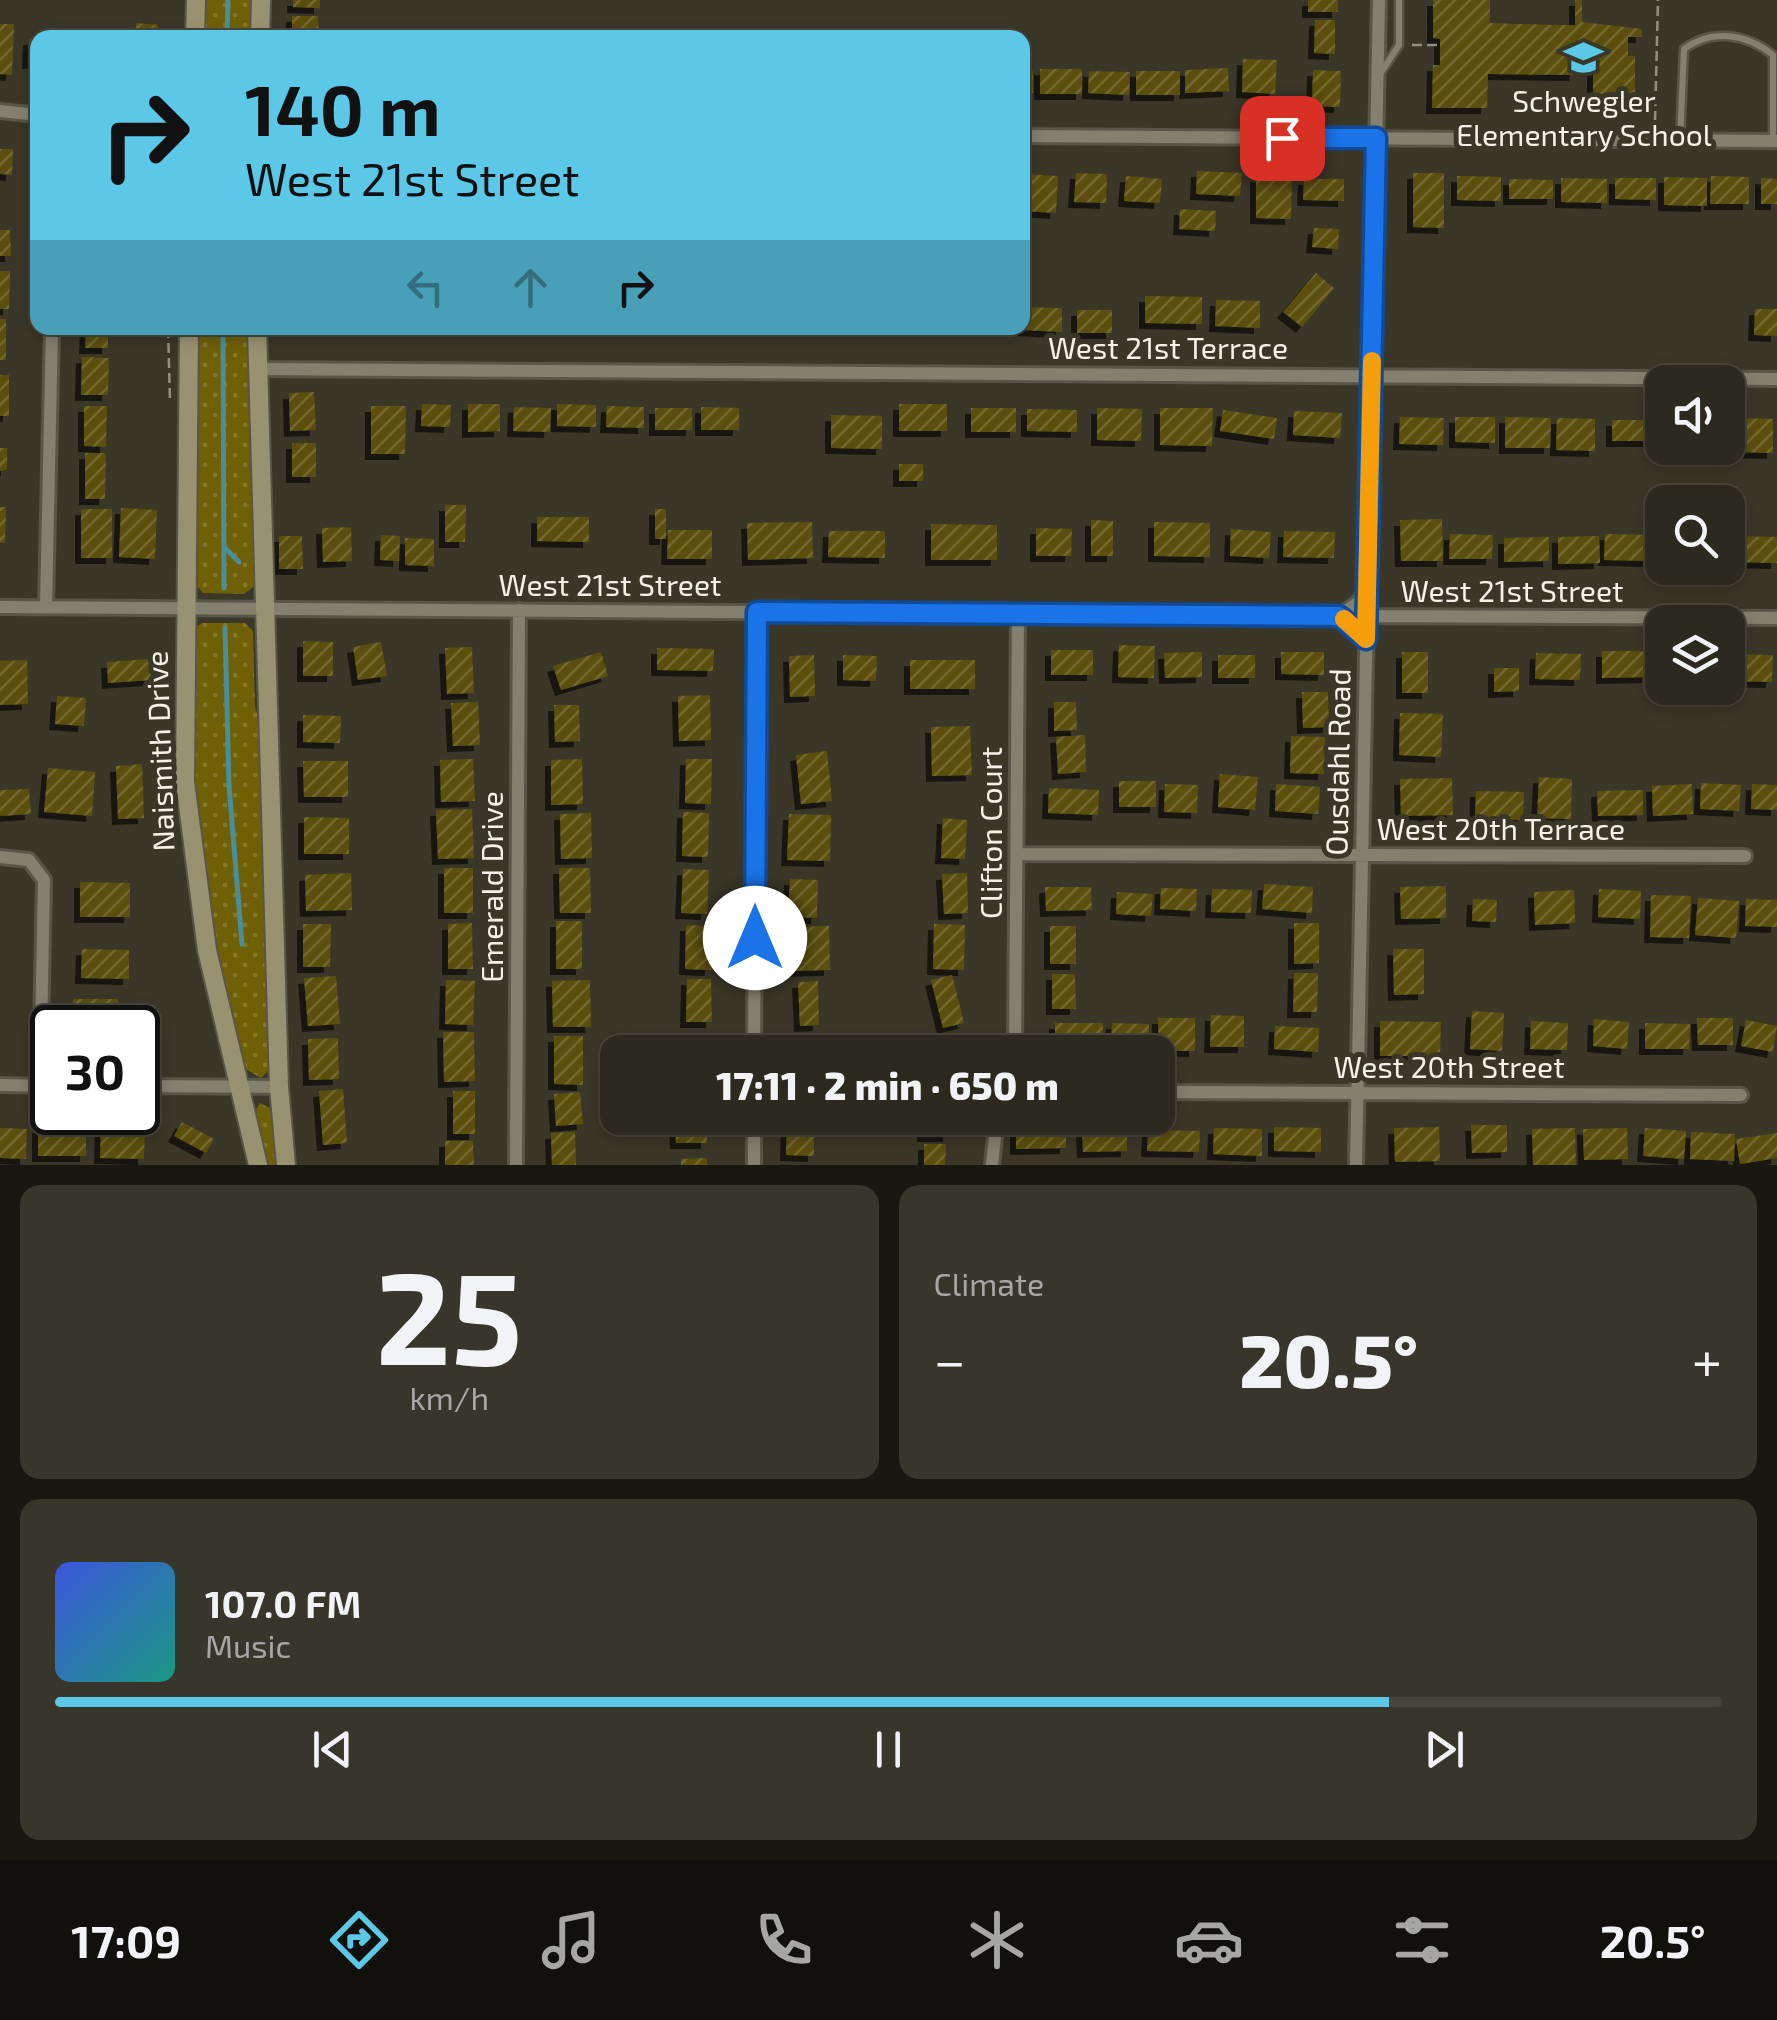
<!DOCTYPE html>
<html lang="en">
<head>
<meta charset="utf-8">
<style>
  :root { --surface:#2c291e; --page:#38352b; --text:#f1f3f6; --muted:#a6a6a4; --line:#48453c; --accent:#5ac8e6 }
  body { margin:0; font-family:"Exo 2",sans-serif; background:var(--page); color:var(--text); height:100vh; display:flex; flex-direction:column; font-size:38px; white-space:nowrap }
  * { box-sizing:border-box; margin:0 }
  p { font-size:32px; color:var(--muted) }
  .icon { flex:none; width:55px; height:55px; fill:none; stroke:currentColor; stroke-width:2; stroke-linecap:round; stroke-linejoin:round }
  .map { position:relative; height:1165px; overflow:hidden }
  .sheet { display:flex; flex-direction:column; gap:20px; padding:20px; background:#181710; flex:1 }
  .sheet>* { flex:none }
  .guide { position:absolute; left:30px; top:30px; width:1000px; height:305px; border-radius:20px; box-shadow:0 5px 15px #0003,0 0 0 2px var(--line); background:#5ac8e6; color:#111; overflow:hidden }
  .fabs { position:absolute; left:1645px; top:365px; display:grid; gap:20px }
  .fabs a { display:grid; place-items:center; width:100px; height:100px; border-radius:20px; background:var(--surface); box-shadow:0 5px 15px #0003,0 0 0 2px var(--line); font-size:50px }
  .speed { position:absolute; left:30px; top:1005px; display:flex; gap:20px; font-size:50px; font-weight:700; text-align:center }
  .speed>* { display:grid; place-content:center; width:130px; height:130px; border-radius:50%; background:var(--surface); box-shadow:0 5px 15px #0003,0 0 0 2px var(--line); line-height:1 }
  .speed .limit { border:5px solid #111; border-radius:15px; background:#fff; color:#111 }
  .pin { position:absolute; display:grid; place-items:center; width:85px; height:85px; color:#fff; margin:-42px; border-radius:20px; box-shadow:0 5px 15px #0006 }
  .me { position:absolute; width:110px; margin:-55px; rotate:0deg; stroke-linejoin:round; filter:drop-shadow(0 0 8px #0008) }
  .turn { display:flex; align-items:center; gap:35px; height:210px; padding:0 50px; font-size:45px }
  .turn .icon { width:130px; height:130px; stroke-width:2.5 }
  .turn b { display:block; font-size:70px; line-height:85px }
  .lanes { display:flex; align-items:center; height:95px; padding:0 50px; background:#0003; justify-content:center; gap:50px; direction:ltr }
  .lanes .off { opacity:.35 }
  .big { font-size:75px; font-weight:800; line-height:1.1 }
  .sheet .tile { flex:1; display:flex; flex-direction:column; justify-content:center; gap:15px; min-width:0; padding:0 35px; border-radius:20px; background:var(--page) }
  .sheet .dial { align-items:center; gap:0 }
  .dial b { font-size:130px; line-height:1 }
  .song { display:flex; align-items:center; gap:30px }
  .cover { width:120px; height:120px; border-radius:15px; background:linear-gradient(135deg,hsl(230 70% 55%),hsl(170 70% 35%)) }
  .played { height:10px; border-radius:5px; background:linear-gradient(90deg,var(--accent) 80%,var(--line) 80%) }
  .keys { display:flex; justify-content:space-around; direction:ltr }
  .heat { display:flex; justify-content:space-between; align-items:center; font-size:55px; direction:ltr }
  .sheet .tiles { flex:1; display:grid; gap:20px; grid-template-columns:1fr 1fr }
  .tile:last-child { grid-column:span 2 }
  .trip { position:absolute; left:600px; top:1035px; width:575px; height:100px; border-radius:20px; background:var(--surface); box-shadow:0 5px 15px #0003,0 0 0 2px var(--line); font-weight:800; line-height:100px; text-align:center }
  .dock { display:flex; height:160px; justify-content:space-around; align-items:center; background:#12100c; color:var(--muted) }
  .dock .icon { width:70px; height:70px }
  .dock .active { color:var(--accent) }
  .dock b { font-size:45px; color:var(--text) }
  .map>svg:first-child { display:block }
</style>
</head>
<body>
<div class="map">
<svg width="1777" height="1165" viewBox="0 0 1777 1165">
  <defs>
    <pattern id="grass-dots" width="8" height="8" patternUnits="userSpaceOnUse" patternTransform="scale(2.5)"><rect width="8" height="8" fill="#6f6005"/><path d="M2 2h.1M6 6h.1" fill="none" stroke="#847729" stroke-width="1.8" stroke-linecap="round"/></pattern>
    <pattern id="building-hatch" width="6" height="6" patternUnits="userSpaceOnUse" patternTransform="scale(2.5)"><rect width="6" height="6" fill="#5b4f0a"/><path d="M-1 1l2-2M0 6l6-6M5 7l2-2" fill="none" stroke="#73692e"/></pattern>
    <filter id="shadow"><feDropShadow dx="-6" dy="6" stdDeviation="0" flood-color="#0009"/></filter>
  </defs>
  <rect width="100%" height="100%" fill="#3a3728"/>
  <path fill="url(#grass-dots)" d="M203,0H253L252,37L202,38Z
    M197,328H249L256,585L244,594L203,593L198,587Z
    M202,623H245L253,631L255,707L260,723L271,1068L261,1078L244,1068L216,951L193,775V629Z
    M260,1103L272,1109L279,1165H267L255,1111Z"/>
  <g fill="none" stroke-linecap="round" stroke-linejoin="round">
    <path stroke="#498e99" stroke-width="5" d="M227,38L228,0
      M223,328L224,588
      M224,547L239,562
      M225,628L229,786L242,944"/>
  </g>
  <path fill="url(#building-hatch)" filter="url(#shadow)" d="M293,0H320V8L293,7Z
    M1308,0H1338V12H1308Z
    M1433,0H1490V23L1552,25H1575V0H1582V22L1642,29V37H1628V56H1635V106L1593,105V69H1576L1575,75L1488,74L1487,108H1432L1433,65H1440V39L1433,38Z
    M292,16H318L319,38H292Z
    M1315,20H1335V54L1314,53Z
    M136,23L158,25L157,38H135Z
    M0,24H14L12,75L0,74Z
    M29,39H38V63H28Z
    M1243,59L1277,60L1275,94L1242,92Z
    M1228,68L1229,91L1185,93V70Z
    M1040,69H1082V94H1040Z
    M1313,70L1341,71L1340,107L1312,106Z
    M1022,71H1033V93L1022,94Z
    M1089,71L1130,72L1129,95L1088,93Z
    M1136,71H1180V95H1136Z
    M0,149H13L12,175L0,174Z
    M1197,171L1242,173L1240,196L1196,194Z
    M1076,173L1107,174L1106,203L1074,202Z
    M1413,173H1444V228L1413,227Z
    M1025,174L1058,176L1056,213L1023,211Z
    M1126,176L1162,179L1160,203L1124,201Z
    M1256,176L1292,177L1291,219L1256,218Z
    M1457,176L1501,177V201L1457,200Z
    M1711,176L1749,177V204H1710Z
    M1664,177L1707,178V206L1664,205Z
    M1561,178L1607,179V203L1561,202Z
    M1615,178H1656V200L1615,199Z
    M1761,178L1777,179V204H1761Z
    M1304,179H1344V201L1303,200Z
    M1509,179L1553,180V199H1509Z
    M1180,209L1216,211L1215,231L1179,229Z
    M1314,228L1339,229L1338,249L1312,247Z
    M0,230H10L11,256H0Z
    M0,271H10L9,309H0Z
    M1316,273L1334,288L1302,327L1283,312Z
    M1145,296L1202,297V324L1145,323Z
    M1216,300L1260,301V328L1215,326Z
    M1022,307L1062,308V332L1022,330Z
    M1755,309H1777V336L1754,335Z
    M1077,310H1112V333H1077Z
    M0,319H6V360H0Z
    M86,328H108V348H85Z
    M82,357L109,358L108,395H81Z
    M0,375H9V416H0Z
    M314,392L316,430L290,431L289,393Z
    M422,404L451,405L450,427L421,426Z
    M468,404H500V431L468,432Z
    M557,404L596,405V427L557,426Z
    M899,404H947V431H899Z
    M84,406H107L106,447L84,446Z
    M371,406H406L405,454H371Z
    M607,406L644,407V428L606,427Z
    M514,407L551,408L550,432L513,431Z
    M701,407L739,408V430H701Z
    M655,408H692V430H655Z
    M971,408H1016V432H971Z
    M1097,408L1142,409L1141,441L1097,440Z
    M1160,408H1213L1212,446L1160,445Z
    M1027,409L1077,410V432L1027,431Z
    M1223,410L1277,418L1274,439L1220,431Z
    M1294,411L1342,413L1340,438L1293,435Z
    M831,415L882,416V449L831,448Z
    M1400,417L1444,418L1443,445L1399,444Z
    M1455,417H1495V443L1455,442Z
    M1505,417L1551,418L1550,448H1505Z
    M1557,418L1595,419V451L1556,450Z
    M1733,418L1773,419V453L1733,452Z
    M1612,420H1662V441H1612Z
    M292,443H316V477H292Z
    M0,448H7V470L0,471Z
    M85,453H106L105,499H85Z
    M899,464H923V481H899Z
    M445,505H466L465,542H445Z
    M0,507H6L5,543H0Z
    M121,508L157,510L155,559L119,557Z
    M81,509H112V558H81Z
    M655,509H666V539H655Z
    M537,517H589V542L537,541Z
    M1442,519L1443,561H1401L1400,520Z
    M1091,520L1113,521V556H1091Z
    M812,522L813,558L748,560L747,523Z
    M1154,522L1210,523V557L1154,556Z
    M931,524L997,525V560H931Z
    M351,527L352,561L323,562L322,528Z
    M1036,528L1072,529L1071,556H1036Z
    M1231,529L1271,532L1269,558L1230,556Z
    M668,530H712V559H667Z
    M829,531H885V558L828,557Z
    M1284,531L1335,532L1334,558L1283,557Z
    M1450,534L1493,535L1492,559H1449Z
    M1605,534L1653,535V561L1604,560Z
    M381,535L400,536L399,561L380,560Z
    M279,536H302L303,569H279Z
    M1599,536L1600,563L1558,564V537Z
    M1728,536L1777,537V563L1728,562Z
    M1549,537V561L1504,562V538Z
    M405,538L434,539V566L405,565Z
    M303,641L333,642V676H303Z
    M381,642L387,676L358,680L353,647Z
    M1119,645L1155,646L1154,678L1118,677Z
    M472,647L474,693L447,694L445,648Z
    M657,648L714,649L713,671L657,670Z
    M1051,650H1093V675H1051Z
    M1602,651H1648V677L1602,678Z
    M601,652L608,676L561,690L553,666Z
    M1202,652V677L1165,678L1164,653Z
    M1281,652H1324V675L1281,674Z
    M1402,652H1428V693H1402Z
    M1536,653L1581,654L1580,680L1535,679Z
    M1729,654L1773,655L1772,682L1728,681Z
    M814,655L815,696L790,697L789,656Z
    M843,655L877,656L876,681L843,680Z
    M1218,655H1255V678H1218Z
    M150,659L151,680L108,683L107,662Z
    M27,660L28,704L0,705V661Z
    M910,660H975V689H910Z
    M1654,662H1662V688H1677V695H1655Z
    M1494,668H1519V691L1494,692Z
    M1302,692H1328L1329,727L1303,728Z
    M710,695L711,740L679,741L678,696Z
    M57,696L86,698L84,726L55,724Z
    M478,702L480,745L453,746L451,703Z
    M1054,702H1076L1077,730L1054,731Z
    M554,705H579L580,741L555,742Z
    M1400,713L1443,714L1441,757L1399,755Z
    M303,715L341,716L340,743L303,742Z
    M970,726L972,775L932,776L931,727Z
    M1085,735L1086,772L1058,774L1056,737Z
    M1291,736L1325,737L1324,774L1290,773Z
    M827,751L832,801L801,804L796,755Z
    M473,759L475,801L441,802L440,760Z
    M582,759L583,804L551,805V760Z
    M686,759H712L711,804L685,803Z
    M303,761H348V797H304Z
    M142,764L144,818L118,819L116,766Z
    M48,768L95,772L92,816L44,812Z
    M1220,774L1258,777L1255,810L1218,807Z
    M1539,777L1572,779L1571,819L1537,818Z
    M1452,778L1453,815L1401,816L1400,779Z
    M1119,781H1156V807H1119Z
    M1701,783L1741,785L1739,811L1700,809Z
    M1165,784L1198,785L1197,813L1164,812Z
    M1276,784L1320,787L1318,814L1275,811Z
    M1692,784L1693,814L1653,816L1652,786Z
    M1752,784L1777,785V810L1751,809Z
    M1049,788L1099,790L1098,815L1048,813Z
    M29,789L31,814L0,816V790Z
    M1643,790V815L1598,816L1597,791Z
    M1476,791L1524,792L1523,820L1475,818Z
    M472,809L474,858L438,859L436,810Z
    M683,812L709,813L708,857L682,856Z
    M591,813L592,858L561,859L560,814Z
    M789,814L831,815L830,861L787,860Z
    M304,817L349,818V854H304Z
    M943,818L967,820L965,859L941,858Z
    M444,868H473V913H444Z
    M559,868H590L591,913H560Z
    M683,869L709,870L707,914L681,913Z
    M351,873L352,910L306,911L305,875Z
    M967,873L968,913L944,914L942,874Z
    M790,879L818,880L817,918L788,917Z
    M80,882L130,883V917H80Z
    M1264,884L1313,887L1312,913L1262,909Z
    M1446,886V918L1401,919L1400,887Z
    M1045,887H1091L1092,910L1046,911Z
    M1161,888L1197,889L1196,911L1160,909Z
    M1212,889L1252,890L1251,913L1211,912Z
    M1599,889L1641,891L1640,919L1598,917Z
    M1574,890L1575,923L1535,925L1534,892Z
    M1117,892L1153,894L1151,916L1116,914Z
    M1651,895L1691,896L1689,938L1650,937Z
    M1698,898L1739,901L1736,938L1695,935Z
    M1473,899L1497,900L1496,922L1472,921Z
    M1746,899L1777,900V927L1745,926Z
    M556,921H582V969H556Z
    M472,923L473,969H448V924Z
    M1294,923H1319V963L1294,964Z
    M303,924H331L330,967H303Z
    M934,924L965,925L964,970L933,969Z
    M686,925L712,926L711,970L685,969Z
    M829,926L830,970L791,971L789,927Z
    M1050,926H1076V964H1050Z
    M82,949L129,950V979L81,978Z
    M1393,949H1424V994L1394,995Z
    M1294,973H1318L1317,1012H1293Z
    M1052,974H1075L1076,1009H1052Z
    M952,975L964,1023L943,1028L931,980Z
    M336,976L340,1024L308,1026L304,978Z
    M687,979H711L712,1022H686Z
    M446,980L475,981L473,1025L445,1024Z
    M590,980L591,1027H553L552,981Z
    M818,981L819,1025L800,1026L798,982Z
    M73,999H118V1028H73Z
    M1472,1011L1504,1013L1502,1051L1470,1049Z
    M1211,1015L1244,1016V1047H1210Z
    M1158,1018H1195V1051H1159Z
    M1697,1018H1733V1045H1698Z
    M1594,1019L1629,1022L1627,1049L1593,1046Z
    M1746,1020L1777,1026L1773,1052L1741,1046Z
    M1380,1021L1441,1022L1440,1056H1380Z
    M1531,1021L1568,1023L1567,1050L1530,1049Z
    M1055,1023H1103L1102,1052L1055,1051Z
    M1112,1023L1149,1024V1048L1111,1047Z
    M1645,1023L1690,1024L1689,1049H1645Z
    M1275,1026L1319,1028L1318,1052L1274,1049Z
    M443,1032H474L475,1081L444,1082Z
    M680,1034L706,1035V1052H680Z
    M961,1035V1052H932L931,1036Z
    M554,1036H583V1085L554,1084Z
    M794,1037H822V1052H794Z
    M338,1038L339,1079L309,1080L308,1039Z
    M343,1089L347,1143L323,1145L319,1091Z
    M453,1091H475V1134H453Z
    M580,1092L583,1124L556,1126L554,1094Z
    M675,1118H707V1143H676Z
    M787,1118H814V1156L786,1155Z
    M923,1118H948L949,1136H923Z
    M182,1122L214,1139L206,1153L174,1136Z
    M1471,1125H1507V1152L1472,1153Z
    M101,1126L145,1128L144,1159L100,1158Z
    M38,1127L86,1128V1156H38Z
    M1274,1127L1321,1128V1152L1274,1151Z
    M1439,1127L1440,1161L1395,1162L1394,1128Z
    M0,1128L27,1129L26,1159L0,1158Z
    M1214,1128L1262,1129V1156L1213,1154Z
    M1575,1128L1576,1165H1533L1532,1129Z
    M1627,1128L1628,1159L1584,1160L1583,1129Z
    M1645,1128L1686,1131L1684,1159L1643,1156Z
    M1066,1129V1148L1016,1149V1130Z
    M1127,1129V1151L1083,1152L1082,1130Z
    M1148,1130L1200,1131L1199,1152L1147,1151Z
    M575,1132L576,1165H552L551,1133Z
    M1691,1132L1735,1134L1734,1161L1690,1159Z
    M1777,1133V1158L1740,1164L1736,1139Z
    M445,1141H473L474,1165H445Z
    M924,1144H946L945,1165H924Z
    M707,1158V1165H681V1159Z"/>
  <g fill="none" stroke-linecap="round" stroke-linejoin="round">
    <defs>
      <path id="lane" d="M1380,74L1399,45V0
        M1680,140L1684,49C1712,28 1747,34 1773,55V140"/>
      <path id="street" d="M0,111L38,115
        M1022,136L1777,141
        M258,369L1777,379
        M0,607L1339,616L1359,602L1367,588
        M46,607L52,328
        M1339,616L1366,639
        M1367,616L1777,618
        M1017,854L1745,856
        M0,857L29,860L44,880L40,1086
        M754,1052L757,612
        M1015,1052L1018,613
        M0,1085L52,1086
        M138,1086L279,1087
        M1158,1092L1741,1095
        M516,1165L519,610
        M754,1165V1118
        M992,1165L997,1118
        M1356,1165L1379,0"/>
      <path id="secondary" d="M195,38L196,0
        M260,38L261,0
        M189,328L185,782L207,950L258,1165
        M257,328L279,1087L286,1165"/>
    </defs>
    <use href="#lane" stroke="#585648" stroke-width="11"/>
    <use href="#street" stroke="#585648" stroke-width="18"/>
    <use href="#secondary" stroke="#585648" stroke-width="22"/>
    <path stroke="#929084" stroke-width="2.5" stroke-dasharray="10 5" stroke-linecap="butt" d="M1412,45H1441
      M1655,121L1658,0
      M168,328L170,401"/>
    <use href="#lane" stroke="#84806f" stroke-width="6"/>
    <use href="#street" stroke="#84806f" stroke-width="12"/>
    <use href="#secondary" stroke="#999271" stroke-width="18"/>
  </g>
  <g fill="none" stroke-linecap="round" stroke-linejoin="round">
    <defs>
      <path id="route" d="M755,938L757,612L1339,616L1366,639L1376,138H1282"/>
    </defs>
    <use href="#route" stroke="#114b97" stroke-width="25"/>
    <use href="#route" stroke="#1a73e8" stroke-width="18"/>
    <path stroke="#f59e0b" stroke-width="18" d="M1344,619L1366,639L1372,361"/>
  </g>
  <defs>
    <symbol id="school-bare" viewBox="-9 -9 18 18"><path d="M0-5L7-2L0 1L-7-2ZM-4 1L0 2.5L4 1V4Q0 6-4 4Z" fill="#5ac8e6" stroke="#3a3728" stroke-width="2.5" paint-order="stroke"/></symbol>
  </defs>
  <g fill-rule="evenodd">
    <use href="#school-bare" x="1556" y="30" width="55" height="55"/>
  </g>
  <g text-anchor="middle" stroke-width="10" stroke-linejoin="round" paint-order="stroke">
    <g font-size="30" fill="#f3f1e8" stroke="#3a3728">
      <text x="1584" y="112">Schwegler<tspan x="1584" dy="34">Elementary School</tspan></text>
    </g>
    <g font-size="30" fill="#f3f1e8" stroke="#3a3728">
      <text x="1168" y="359">West 21st Terrace</text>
      <text x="610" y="596">West 21st Street</text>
      <text x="1512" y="602">West 21st Street</text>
      <text transform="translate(161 751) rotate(-92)" y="10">Naismith Drive</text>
      <text transform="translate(1339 762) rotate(-89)" y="10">Ousdahl Road</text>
      <text x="1501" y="840">West 20th Terrace</text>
      <text transform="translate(992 833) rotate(-90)" y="10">Clifton Court</text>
      <text transform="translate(493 887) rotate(-90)" y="10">Emerald Drive</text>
      <text x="1449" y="1078">West 20th Street</text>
    </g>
  </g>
</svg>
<div class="fabs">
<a><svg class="icon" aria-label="sound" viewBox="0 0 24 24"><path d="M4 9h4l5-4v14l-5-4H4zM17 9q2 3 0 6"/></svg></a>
<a><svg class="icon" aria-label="search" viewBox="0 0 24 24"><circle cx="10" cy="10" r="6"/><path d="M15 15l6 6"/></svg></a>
<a><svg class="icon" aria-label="layers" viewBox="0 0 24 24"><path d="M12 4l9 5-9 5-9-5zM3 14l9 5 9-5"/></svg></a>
</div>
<div class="speed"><div class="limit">30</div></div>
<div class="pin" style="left:1282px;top:138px;background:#d93025"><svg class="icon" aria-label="arrive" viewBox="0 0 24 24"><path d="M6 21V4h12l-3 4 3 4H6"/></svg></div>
<svg class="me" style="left:755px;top:938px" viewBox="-20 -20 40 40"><circle r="19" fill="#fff"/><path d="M0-13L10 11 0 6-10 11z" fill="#1a73e8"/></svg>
<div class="trip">17:11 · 2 min · 650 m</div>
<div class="guide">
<div class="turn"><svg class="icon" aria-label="right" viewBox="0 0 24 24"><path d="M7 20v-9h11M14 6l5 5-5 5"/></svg><div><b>140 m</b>West 21st Street</div></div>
<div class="lanes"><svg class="icon off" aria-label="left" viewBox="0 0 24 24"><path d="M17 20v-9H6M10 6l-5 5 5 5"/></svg><svg class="icon off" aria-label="ahead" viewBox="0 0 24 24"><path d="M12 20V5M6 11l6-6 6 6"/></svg><svg class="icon" aria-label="right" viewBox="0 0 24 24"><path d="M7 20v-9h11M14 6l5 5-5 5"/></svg></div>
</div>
</div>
<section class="sheet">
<div class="tiles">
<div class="tile dial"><b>25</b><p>km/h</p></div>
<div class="tile"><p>Climate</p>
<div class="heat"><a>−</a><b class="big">20.5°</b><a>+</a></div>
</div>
<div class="tile">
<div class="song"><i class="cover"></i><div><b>107.0 FM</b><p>Music</p></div></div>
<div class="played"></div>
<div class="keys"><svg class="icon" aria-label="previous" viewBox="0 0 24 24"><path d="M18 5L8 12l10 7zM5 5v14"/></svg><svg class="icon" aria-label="pause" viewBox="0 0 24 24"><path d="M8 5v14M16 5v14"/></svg><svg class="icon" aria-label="next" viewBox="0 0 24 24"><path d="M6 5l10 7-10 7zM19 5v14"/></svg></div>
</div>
</div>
</section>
<nav class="dock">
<b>17:09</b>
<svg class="icon active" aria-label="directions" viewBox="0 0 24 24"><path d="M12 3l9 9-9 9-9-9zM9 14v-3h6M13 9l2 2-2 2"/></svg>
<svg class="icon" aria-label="music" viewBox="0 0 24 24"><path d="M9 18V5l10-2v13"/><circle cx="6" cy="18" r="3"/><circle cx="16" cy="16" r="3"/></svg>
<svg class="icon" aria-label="phone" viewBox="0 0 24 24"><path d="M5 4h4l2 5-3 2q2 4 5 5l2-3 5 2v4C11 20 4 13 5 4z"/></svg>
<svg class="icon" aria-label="climate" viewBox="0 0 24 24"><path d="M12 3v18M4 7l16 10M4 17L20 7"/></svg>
<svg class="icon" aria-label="car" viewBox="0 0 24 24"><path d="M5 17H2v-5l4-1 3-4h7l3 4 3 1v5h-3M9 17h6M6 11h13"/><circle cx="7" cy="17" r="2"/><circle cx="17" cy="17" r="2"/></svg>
<svg class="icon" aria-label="filters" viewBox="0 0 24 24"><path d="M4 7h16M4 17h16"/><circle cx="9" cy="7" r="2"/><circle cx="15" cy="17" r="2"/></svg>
<b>20.5°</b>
</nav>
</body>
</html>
